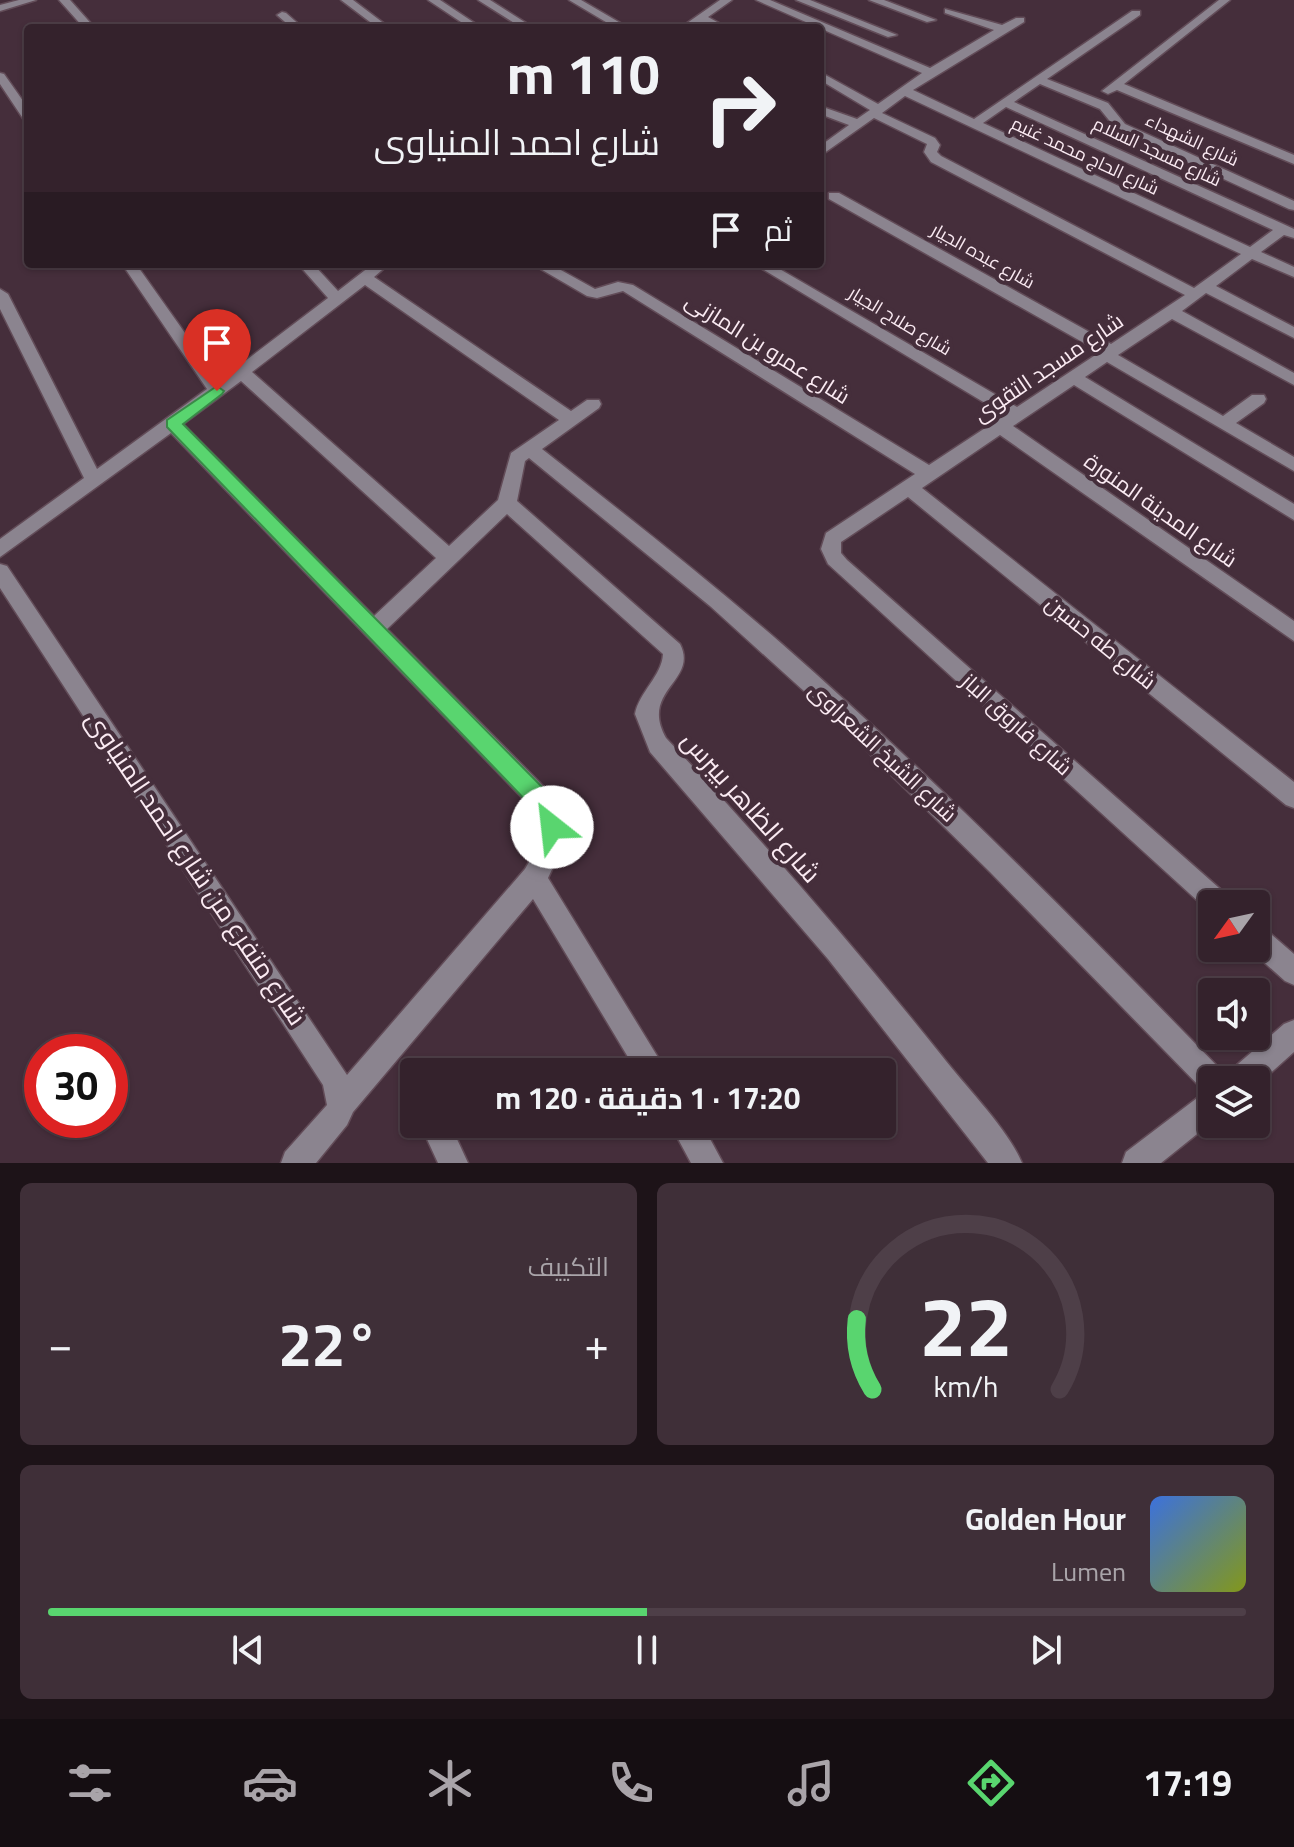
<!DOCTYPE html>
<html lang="ar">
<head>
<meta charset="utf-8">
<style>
  :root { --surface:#34222c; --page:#3f2f38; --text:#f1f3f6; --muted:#a9a4a9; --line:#4e3f48; --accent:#59d56f }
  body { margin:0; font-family:Georgia,Cairo,serif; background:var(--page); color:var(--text); direction:rtl; height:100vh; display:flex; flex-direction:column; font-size:30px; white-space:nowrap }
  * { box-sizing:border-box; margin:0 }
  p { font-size:26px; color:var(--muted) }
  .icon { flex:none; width:44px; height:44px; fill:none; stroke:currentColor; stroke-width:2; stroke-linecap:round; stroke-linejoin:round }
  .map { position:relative; height:1163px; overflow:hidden; direction:ltr }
  .side { display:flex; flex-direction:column; gap:20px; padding:20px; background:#1d1318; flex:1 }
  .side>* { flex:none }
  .banner { position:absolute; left:24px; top:24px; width:800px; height:244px; border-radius:8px; box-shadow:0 2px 6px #0004,0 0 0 2px var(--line); direction:rtl; background:#34222c; color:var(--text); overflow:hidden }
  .needle { width:52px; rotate:237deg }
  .fabs { position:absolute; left:1198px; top:890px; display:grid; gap:16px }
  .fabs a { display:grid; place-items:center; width:72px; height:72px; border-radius:8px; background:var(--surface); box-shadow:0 2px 6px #0004,0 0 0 2px var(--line); font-size:40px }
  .speed { position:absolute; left:24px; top:1034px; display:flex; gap:16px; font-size:40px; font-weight:700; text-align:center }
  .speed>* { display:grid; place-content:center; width:104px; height:104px; border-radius:50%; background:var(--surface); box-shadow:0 2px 6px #0004,0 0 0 2px var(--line); line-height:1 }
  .speed .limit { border:12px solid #d22; background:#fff; color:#111 }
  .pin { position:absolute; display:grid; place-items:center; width:68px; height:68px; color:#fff; margin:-82px -34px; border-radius:50% 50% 50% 0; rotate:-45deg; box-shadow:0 0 8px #0007 }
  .pin .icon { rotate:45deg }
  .me { position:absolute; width:88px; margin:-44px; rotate:331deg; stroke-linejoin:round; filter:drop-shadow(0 0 6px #0008) }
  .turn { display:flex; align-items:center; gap:28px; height:168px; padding:0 32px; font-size:36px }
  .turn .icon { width:104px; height:104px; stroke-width:2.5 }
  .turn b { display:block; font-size:56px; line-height:68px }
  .then { display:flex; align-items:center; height:76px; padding:0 32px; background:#0003; gap:16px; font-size:30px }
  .big { font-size:60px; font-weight:700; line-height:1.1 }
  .side .widget { flex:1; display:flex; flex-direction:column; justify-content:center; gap:12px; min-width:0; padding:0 28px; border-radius:12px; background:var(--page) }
  .side .dial { align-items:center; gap:0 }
  .dial svg { height:208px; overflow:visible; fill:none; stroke:var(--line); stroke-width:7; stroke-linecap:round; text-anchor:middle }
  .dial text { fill:var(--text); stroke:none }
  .song { display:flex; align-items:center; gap:24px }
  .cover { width:96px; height:96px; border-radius:12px; background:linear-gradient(135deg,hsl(220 70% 55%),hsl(70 70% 35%)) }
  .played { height:8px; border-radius:4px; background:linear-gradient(90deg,var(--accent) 50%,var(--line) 50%) }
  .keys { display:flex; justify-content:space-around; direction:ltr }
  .heat { display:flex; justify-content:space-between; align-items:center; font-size:44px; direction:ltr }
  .side .tiles { flex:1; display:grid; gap:20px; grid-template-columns:1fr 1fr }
  .widget:last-child { grid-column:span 2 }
  .trip { position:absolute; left:400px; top:1058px; width:496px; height:80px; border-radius:8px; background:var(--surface); box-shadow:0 2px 6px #0004,0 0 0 2px var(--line); font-weight:700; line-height:80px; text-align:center; direction:rtl }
  .tab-bar { display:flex; height:128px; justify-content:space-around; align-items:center; background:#150e12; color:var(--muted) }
  .tab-bar .icon { width:56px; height:56px }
  .tab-bar .active { color:var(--accent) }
  .tab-bar b { font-size:36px; color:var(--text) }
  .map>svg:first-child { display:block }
</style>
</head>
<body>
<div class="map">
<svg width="1294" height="1163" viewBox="0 0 1294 1163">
  <rect width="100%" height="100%" fill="#452e3b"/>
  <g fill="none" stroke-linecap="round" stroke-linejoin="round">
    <defs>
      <path id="minor" d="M19,0H36L0,11V5Z
        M59,0H70L95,28H84Z
        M341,0H353L390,28H378Z
        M428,0H440L482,28H470Z
        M478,0H490L534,28H522Z
        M569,0H581L629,28H616Z
        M720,0H732L708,17L728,28H715L701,22L692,28H680Z
        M756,0H770L930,68L994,30L945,13V9L1002,25L1016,18H1024V22L913,90L974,119L1132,11H1140V15L1047,79L1108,103L1125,124L1294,201V210L1289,209L1117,130L1100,109L1040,84L1014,102L1294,229V238L1284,235L1261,252L1294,267V277L1252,259L1216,286L1294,327V338L1206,293L1182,311L1294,373V385L1172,319L1118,355L1223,416L1252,395H1264L1266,399L1264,403L1236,423L1294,457V471L1107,362L1085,377L1294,504V520L1074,385L1013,426L1294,621V641L1000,435L922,488L1294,782V808L1286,805L908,497L841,542V553L847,560L1227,895L1231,904H1212V914L828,564L821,549L826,533L915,474L623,291L597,298L587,296L532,264H550L595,289L618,282L633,285L929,465L1005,415L754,264H771L1017,407L1100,352L829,199V193H839L1111,344L1185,295L931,162L924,152L927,144L874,118L820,156V146L849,125L820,114V106L857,119L870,110L820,80V72L878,104L922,73ZM905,96L1241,254L1194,288L941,156L937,152L940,145L935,138L882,113ZM1006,107L1273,230L1250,247L983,123Z
        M796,0H810L897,35L888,37Z
        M869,0H884L936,20L927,22Z
        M1219,0H1230L1124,84L1294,155V164L1117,90L1108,94L1102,91Z
        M282,12L286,13L303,28H292L277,15Z
        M0,73L4,74L28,108V121L24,120L0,84Z
        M122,264H136L219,381L328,298L298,264H313L338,291L373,264H389L374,277L571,411L587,400H599L601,404L599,408L542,449C623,513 704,576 782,644C936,779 1080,925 1222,1071L1226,1080H1212V1122L1161,1163H1122L1126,1152L1205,1092L990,872L826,711L710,606L529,458L525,461L517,501L680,644C699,681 639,690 666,738C762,840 854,946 942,1056C965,1086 1008,1129 1022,1163H988L828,959L650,752L635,714C639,692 662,676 663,654L507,514L387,629L552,795L563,834L561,850L548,878L667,1072H637L533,899L353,1112L347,1125L316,1163H281L285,1152L327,1105L323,1085L0,588V564L7,566L347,1075L525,869C538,848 541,833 534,810L171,433L0,557V539L84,478L0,309V289L8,294L97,469L207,389ZM365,285L559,420L511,453L498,500L449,546L252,372ZM241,381L436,558L374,616L183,424Z
        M1256,925L1265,929L1294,954V985L1285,981L1248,948H1256Z
        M1294,1020V1052L1256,1086V1080H1227L1231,1070L1284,1024Z
        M420,1124H450L468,1163H438Z
        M670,1124H702L723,1163H691Z"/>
    </defs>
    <use href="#minor" stroke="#624c58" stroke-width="3"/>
    <use href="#minor" fill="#8b848f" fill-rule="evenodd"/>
  </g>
  <path fill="#59d56f" stroke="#3a8a48" stroke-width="2" d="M217,386L224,391L222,394L183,424L551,796L563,827L560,835L552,838L545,835L535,810L167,427V420Z"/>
  <g text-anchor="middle" stroke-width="8" stroke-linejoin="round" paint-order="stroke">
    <g font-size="18" fill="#faeaf2" stroke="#452e3b">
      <text transform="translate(1192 140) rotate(25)" y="6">شارع الشهداء</text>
      <text transform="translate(1157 152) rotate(25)" y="6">شارع مسجد السلام</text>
      <text transform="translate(1085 156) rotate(25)" y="6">شارع الحاج محمد غنيم</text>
      <text transform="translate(983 256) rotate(29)" y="6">شارع عبده الجيار</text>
      <text transform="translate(900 321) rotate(31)" y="6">شارع صلاح الجيار</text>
    </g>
    <g font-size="22" fill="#faeaf2" stroke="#452e3b">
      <text transform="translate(768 348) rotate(32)" y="8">شارع عمرو بن المازنى</text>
      <text transform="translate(1048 367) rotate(-34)" y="8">شارع مسجد التقوى</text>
      <text transform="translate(1161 510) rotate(35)" y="8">شارع المدينة المنورة</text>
      <text transform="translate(1101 642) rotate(39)" y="8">شارع طه حسين</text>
      <text transform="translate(1017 724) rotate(42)" y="8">شارع فاروق الباز</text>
      <text transform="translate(883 752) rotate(43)" y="8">شارع الشيخ الشعراوى</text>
    </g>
    <g font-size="26" fill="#faeaf2" stroke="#452e3b">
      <text transform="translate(751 807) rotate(48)" y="9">شارع الظاهر بيبرس</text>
      <text transform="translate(196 868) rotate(56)" y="9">شارع متفرع من شارع احمد المنياوى</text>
    </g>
  </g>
</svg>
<div class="fabs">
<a><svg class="needle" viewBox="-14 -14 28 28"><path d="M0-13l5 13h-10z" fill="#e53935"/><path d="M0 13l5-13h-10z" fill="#a9a4a9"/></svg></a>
<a><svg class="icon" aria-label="sound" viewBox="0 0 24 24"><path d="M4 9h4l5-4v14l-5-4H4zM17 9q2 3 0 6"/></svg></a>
<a><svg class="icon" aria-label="layers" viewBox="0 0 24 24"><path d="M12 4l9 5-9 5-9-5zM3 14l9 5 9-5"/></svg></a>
</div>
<div class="speed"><div class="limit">30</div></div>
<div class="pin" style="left:217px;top:391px;background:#d93025"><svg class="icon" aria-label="arrive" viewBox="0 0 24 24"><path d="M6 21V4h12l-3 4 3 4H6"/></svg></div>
<svg class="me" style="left:552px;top:827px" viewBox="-20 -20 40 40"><circle r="19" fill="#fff"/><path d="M0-13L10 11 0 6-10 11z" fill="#59d56f"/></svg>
<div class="trip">17:20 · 1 دقيقة · 120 m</div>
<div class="banner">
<div class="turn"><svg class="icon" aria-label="right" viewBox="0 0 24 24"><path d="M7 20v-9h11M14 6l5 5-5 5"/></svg><div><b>110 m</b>شارع احمد المنياوى</div></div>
<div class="then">ثم<svg class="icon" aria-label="arrive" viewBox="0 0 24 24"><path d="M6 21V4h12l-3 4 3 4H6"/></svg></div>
</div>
</div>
<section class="side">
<div class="tiles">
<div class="widget dial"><svg viewBox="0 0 100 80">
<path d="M14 69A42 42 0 1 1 86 69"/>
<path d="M14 69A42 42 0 0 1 8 42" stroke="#59d56f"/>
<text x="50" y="56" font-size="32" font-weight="700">22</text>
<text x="50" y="72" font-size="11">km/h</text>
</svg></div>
<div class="widget"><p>التكييف</p>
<div class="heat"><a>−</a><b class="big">22°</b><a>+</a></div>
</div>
<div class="widget">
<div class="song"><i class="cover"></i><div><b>Golden Hour</b><p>Lumen</p></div></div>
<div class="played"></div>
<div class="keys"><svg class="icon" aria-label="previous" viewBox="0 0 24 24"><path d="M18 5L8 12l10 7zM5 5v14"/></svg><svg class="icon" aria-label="pause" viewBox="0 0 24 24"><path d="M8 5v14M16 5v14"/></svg><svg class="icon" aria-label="next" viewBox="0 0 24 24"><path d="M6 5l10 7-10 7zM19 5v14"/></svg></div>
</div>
</div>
</section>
<nav class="tab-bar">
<b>17:19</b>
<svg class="icon active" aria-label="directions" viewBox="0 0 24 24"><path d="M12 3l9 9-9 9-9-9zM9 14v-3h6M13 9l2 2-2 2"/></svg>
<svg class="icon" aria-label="music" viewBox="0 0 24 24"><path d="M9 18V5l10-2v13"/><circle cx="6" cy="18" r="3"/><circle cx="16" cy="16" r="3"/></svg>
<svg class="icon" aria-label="phone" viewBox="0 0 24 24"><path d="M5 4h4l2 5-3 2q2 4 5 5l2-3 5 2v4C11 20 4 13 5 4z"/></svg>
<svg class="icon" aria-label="climate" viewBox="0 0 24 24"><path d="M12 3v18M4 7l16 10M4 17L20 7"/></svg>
<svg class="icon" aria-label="car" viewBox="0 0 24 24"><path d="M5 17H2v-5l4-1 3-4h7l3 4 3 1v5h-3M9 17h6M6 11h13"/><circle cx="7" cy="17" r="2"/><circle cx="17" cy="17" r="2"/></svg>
<svg class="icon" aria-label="filters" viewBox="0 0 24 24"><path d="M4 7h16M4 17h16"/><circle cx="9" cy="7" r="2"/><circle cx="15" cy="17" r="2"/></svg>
</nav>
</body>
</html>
